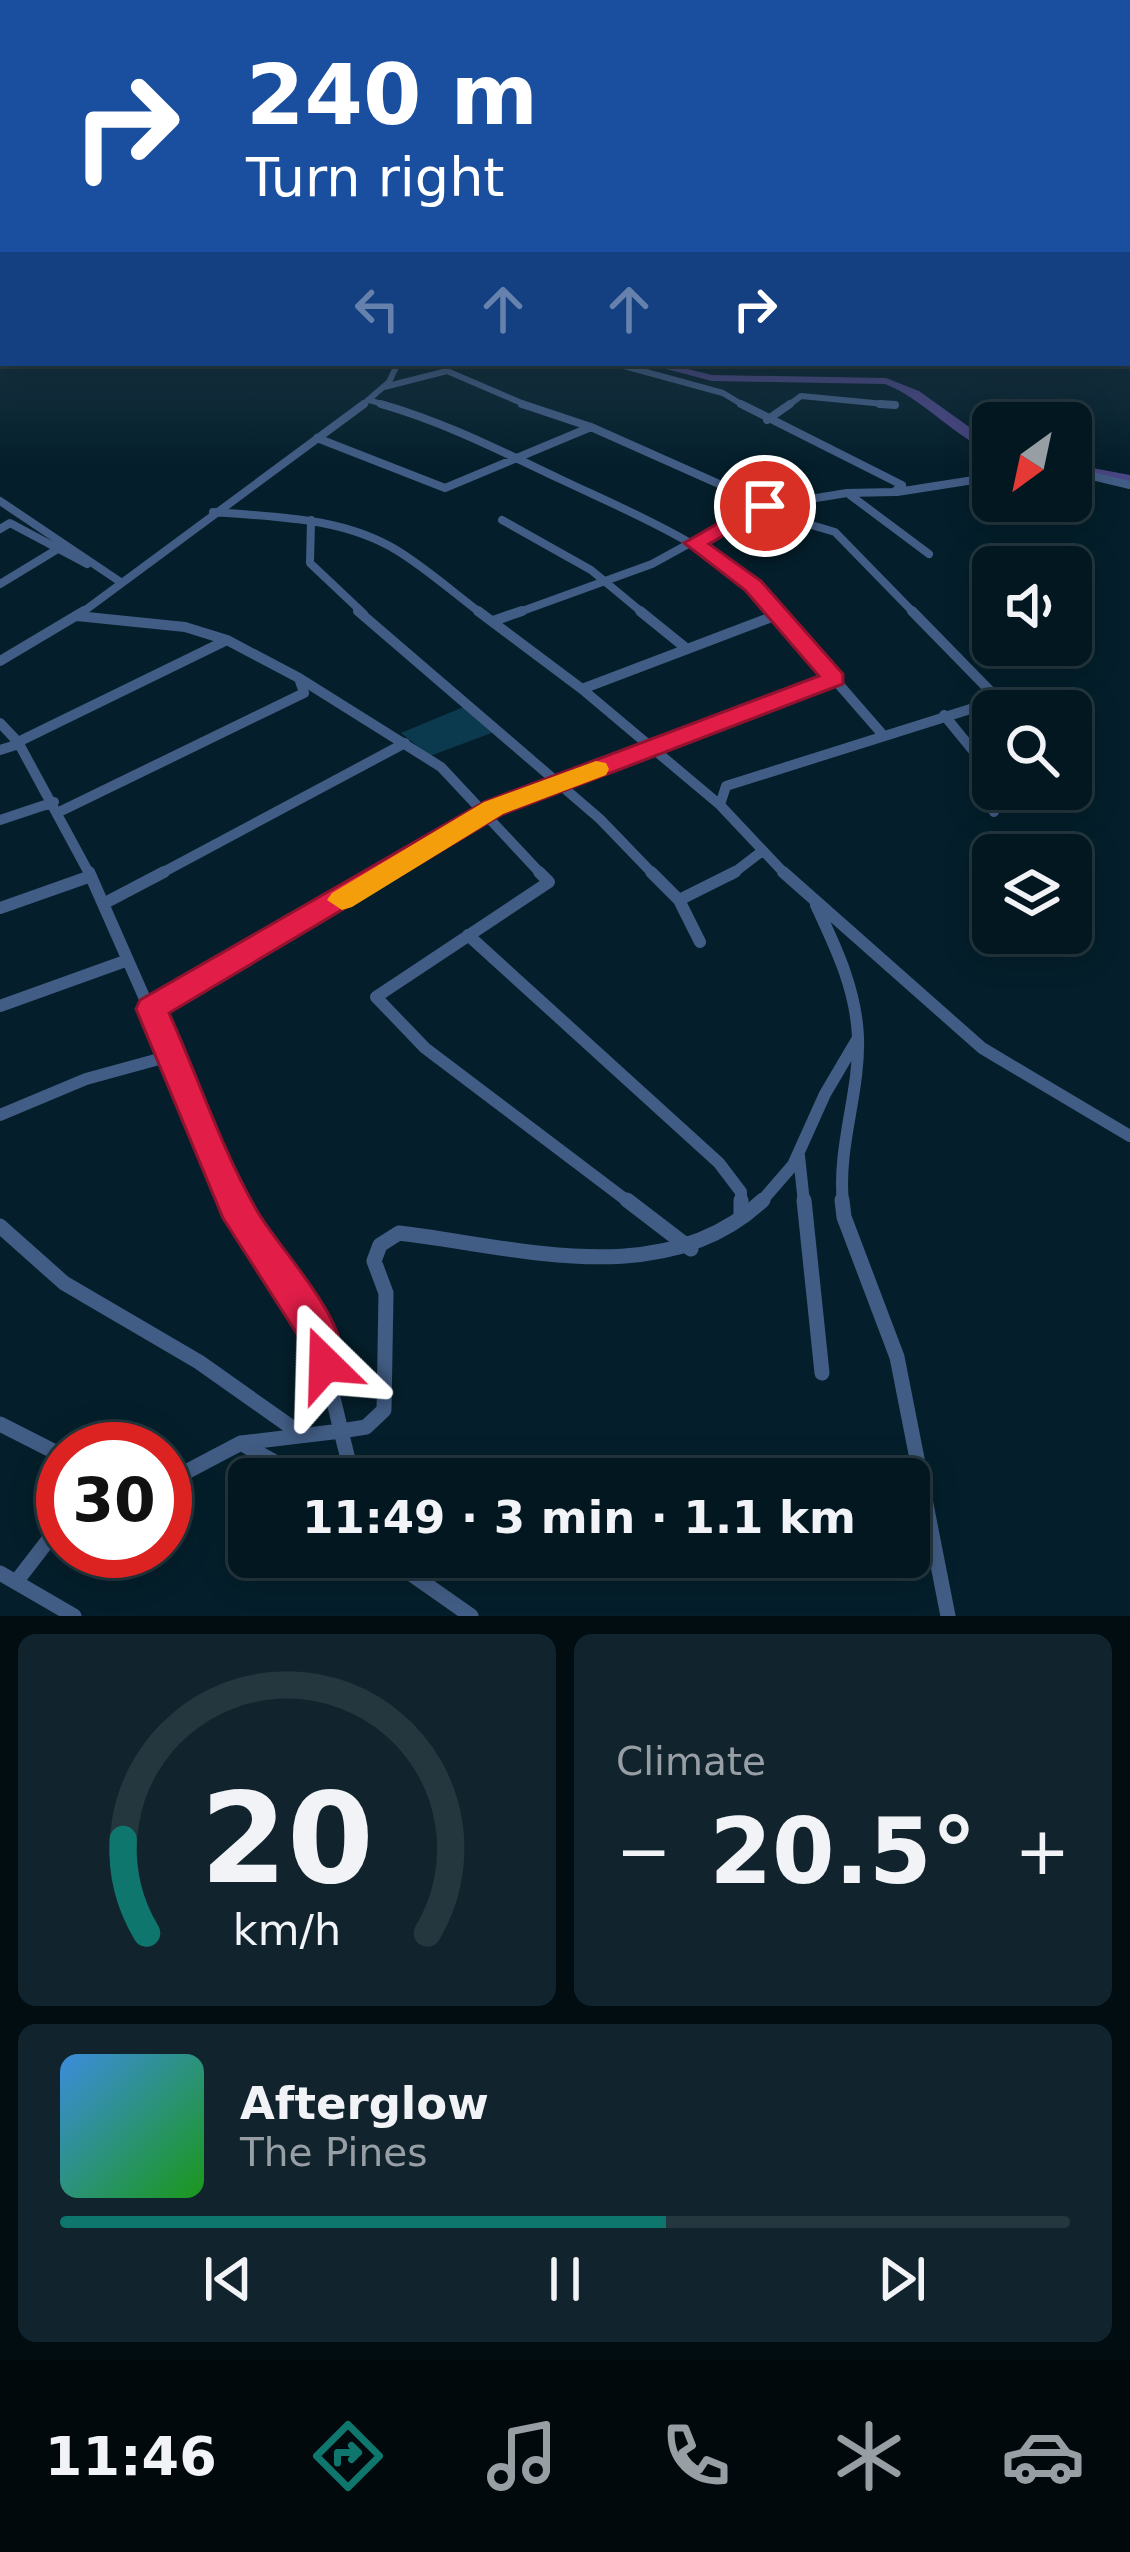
<!DOCTYPE html>
<html lang="en">
<head>
<meta charset="utf-8">
<style>
  :root { --surface:#031720; --page:#11242d; --text:#f1f3f6; --muted:#979fa5; --line:#24363e; --accent:#0f766e }
  body { margin:0; font-family:"DejaVu Sans",sans-serif; background:var(--page); color:var(--text); height:100vh; display:flex; flex-direction:column; font-size:45px; white-space:nowrap }
  * { box-sizing:border-box; margin:0 }
  p { font-size:39px; color:var(--muted) }
  .icon { flex:none; width:66px; height:66px; fill:none; stroke:currentColor; stroke-width:2; stroke-linecap:round; stroke-linejoin:round }
  .map { position:relative; height:1616px; overflow:hidden }
  .side { display:flex; flex-direction:column; gap:18px; padding:18px; background:#020d12; flex:1 }
  .side>* { flex:none }
  .banner { position:absolute; left:0px; top:0px; width:1131px; height:366px; box-shadow:0 6px 30px #0003,0 0 0 3px var(--line); background:#1a4fa0; color:#fff; overflow:hidden }
  .needle { width:78px; rotate:213deg }
  .controls { position:absolute; left:972px; top:402px; display:grid; gap:24px }
  .controls a { display:grid; place-items:center; width:120px; height:120px; border-radius:18px; background:var(--surface); box-shadow:0 6px 30px #0003,0 0 0 3px var(--line); font-size:60px }
  .speed { position:absolute; left:36px; top:1422px; display:flex; gap:24px; font-size:60px; font-weight:700; text-align:center }
  .speed>* { display:grid; place-content:center; width:156px; height:156px; border-radius:50%; background:var(--surface); box-shadow:0 6px 30px #0003,0 0 0 3px var(--line); line-height:1 }
  .speed .limit { border:18px solid #d22; background:#fff; color:#111 }
  .pin { position:absolute; display:grid; place-items:center; width:102px; height:102px; color:#fff; margin:-51px; border:6px solid #fff; border-radius:50%; box-shadow:0 3px 12px #0007 }
  .me { position:absolute; width:132px; margin:-66px; rotate:338deg; stroke-linejoin:round; filter:drop-shadow(0 0 9px #0008) }
  .turn { display:flex; align-items:center; gap:42px; height:252px; padding:0 48px; font-size:54px }
  .turn .icon { width:156px; height:156px; stroke-width:2.5 }
  .turn b { display:block; font-size:84px; line-height:102px }
  .lanes { display:flex; align-items:center; height:114px; padding:0 48px; background:#0003; justify-content:center; gap:60px; direction:ltr }
  .lanes .off { opacity:.35 }
  .big { font-size:90px; font-weight:600; line-height:1.1 }
  .side .tile { flex:1; display:flex; flex-direction:column; justify-content:center; gap:18px; min-width:0; padding:0 42px; border-radius:18px; background:var(--page) }
  .side .dial { align-items:center; gap:0 }
  .dial svg { height:312px; overflow:visible; fill:none; stroke:var(--line); stroke-width:7; stroke-linecap:round; text-anchor:middle }
  .dial text { fill:var(--text); stroke:none }
  .song { display:flex; align-items:center; gap:36px }
  .cover { width:144px; height:144px; border-radius:18px; background:linear-gradient(135deg,hsl(210 70% 55%),hsl(120 70% 35%)) }
  .played { height:12px; border-radius:6px; background:linear-gradient(90deg,var(--accent) 60%,var(--line) 60%) }
  .keys { display:flex; justify-content:space-around; direction:ltr }
  .heat { display:flex; justify-content:space-between; align-items:center; font-size:66px; direction:ltr }
  .side .tiles { flex:1; display:grid; gap:18px; grid-template-columns:1fr 1fr }
  .tile:last-child { grid-column:span 2 }
  .trip { position:absolute; left:228px; top:1458px; width:702px; height:120px; border-radius:18px; background:var(--surface); box-shadow:0 6px 30px #0003,0 0 0 3px var(--line); font-weight:600; line-height:120px; text-align:center }
  .tabs { display:flex; height:192px; justify-content:space-around; align-items:center; background:#01090d; color:var(--muted) }
  .tabs .icon { width:84px; height:84px }
  .tabs .on { color:var(--accent) }
  .tabs b { font-size:54px; color:var(--text) }
  .map>svg:first-child { display:block }
</style>
</head>
<body>
<div class="map">
<svg width="1130" height="1616" viewBox="0 0 1130 1616">
  <rect width="100%" height="100%" fill="#041f2b"/>
  <path fill="#0b3a4f" d="M466,706L494,732L430,756L401,733Z"/>
  <g fill="none" stroke-linecap="round" stroke-linejoin="round">
    <path fill="#4a4684" fill-rule="evenodd" d="M643,363H663L712,375L886,378L919,391L993,444V453C953,436 925,400 885,384L712,381Z
      M1071,464L1130,475V483L1071,472Z"/>
    <path stroke="#425d85" stroke-width="6" d="M613,363L723,393L746,407
      M384,387L447,371L531,407
      M369,400L392,407
      M360,407L389,382L398,363
      M786,407L801,396L895,405"/>
    <path stroke="#425d85" stroke-width="8" d="M381,404C444,422 501,451 560,479C638,516 720,547 778,614
      M522,404L591,427L728,488L754,508L835,532L915,614
      M880,404L895,405
      M767,420L790,404
      M317,438L445,488L591,427
      M1071,471L1130,485
      M897,492L993,477
      M850,495L929,554
      M0,501L119,581
      M213,512C275,517 343,517 398,551C427,569 454,593 482,614
      M311,520L310,563L364,614
      M502,520L591,570L644,614
      M0,529L10,523L87,564
      M0,584L56,550
      M80,614L364,404
      M514,614L652,564L754,508L847,493L894,492L902,485L741,404"/>
    <path stroke="#425d85" stroke-width="10" d="M358,611L600,819L654,875
      M478,611L582,689L720,805
      M640,611L687,649
      M775,611L883,735
      M77,616L185,627L227,640L299,678L441,767L542,875
      M493,621L522,611
      M0,661L84,611
      M582,689L777,615
      M944,715L993,775
      M0,723L18,742L90,875
      M18,742L227,640
      M0,750L19,744
      M59,812L304,693L299,678
      M994,812L998,789
      M0,820L54,802
      M158,875L405,743
      M381,875L494,808L835,679
      M731,875L761,852
      M786,875L720,805L726,786L999,700L912,611"/>
    <path stroke="#425d85" stroke-width="12" d="M89,872L235,1203
      M539,872L549,882L376,997L425,1048L630,1203
      M651,872L679,900L700,942
      M783,872L982,1048L1130,1136
      M679,900L735,872
      M103,904L164,872
      M816,905C836,948 856,989 858,1037C860,1093 837,1147 843,1203
      M0,908L91,876
      M468,935L719,1163L741,1192V1203
      M0,1006L128,960
      M152,1009L386,872
      M0,1115L86,1079L170,1056
      M799,1156L804,1203
      M760,1203L793,1165L825,1094L858,1038"/>
    <path stroke="#425d85" stroke-width="15" d="M627,1200L691,1249
      M741,1200V1217
      M804,1200L822,1373
      M842,1200L844,1217L897,1357L948,1616
      M0,1226L64,1283L199,1362L301,1434
      M0,1424L63,1456
      M244,1445L306,1479
      M353,1479L341,1431L366,1427L384,1410L386,1293L374,1261L380,1245L399,1233C518,1247 665,1293 763,1200
      M165,1483L241,1443L341,1431L317,1331L234,1200
      M387,1557L471,1616
      M0,1573L74,1616
      M16,1582L63,1521"/>
  </g>
  <linearGradient id="sky" x2="0" y2="1"><stop stop-color="#021118"/><stop offset="0.52" stop-color="#294255"/><stop offset="1" stop-color="#294255" stop-opacity="0"/></linearGradient>
  <rect width="1130" height="467" fill="url(#sky)"/>
  <path fill="#e11d48" stroke="#92132f" stroke-width="3" d="M757,501L775,506L709,544L761,581L843,674V684L503,814L169,1013C198,1077 221,1148 256,1209C279,1251 361,1329 339,1378L325,1383L311,1378L299,1337L223,1218L136,1009L140,1000L484,802L819,676L745,590L684,543Z"/>
  <path fill="#f59e0b" d="M596,761L606,763L609,769L606,775L503,814L352,907L342,910L327,900L332,893L484,802Z"/>
</svg>
<div class="controls">
<a><svg class="needle" viewBox="-14 -14 28 28"><path d="M0-13l5 13h-10z" fill="#e53935"/><path d="M0 13l5-13h-10z" fill="#979fa5"/></svg></a>
<a><svg class="icon" aria-label="sound" viewBox="0 0 24 24"><path d="M4 9h4l5-4v14l-5-4H4zM17 9q2 3 0 6"/></svg></a>
<a><svg class="icon" aria-label="search" viewBox="0 0 24 24"><circle cx="10" cy="10" r="6"/><path d="M15 15l6 6"/></svg></a>
<a><svg class="icon" aria-label="layers" viewBox="0 0 24 24"><path d="M12 4l9 5-9 5-9-5zM3 14l9 5 9-5"/></svg></a>
</div>
<div class="speed"><div class="limit">30</div></div>
<div class="pin" style="left:765px;top:506px;background:#d93025"><svg class="icon" aria-label="arrive" viewBox="0 0 24 24"><path d="M6 21V4h12l-3 4 3 4H6"/></svg></div>
<svg class="me" style="left:325px;top:1364px" viewBox="-20 -20 40 40"><path d="M0-17L14 15 0 8-14 15z" fill="#e11d48" stroke="#fff" stroke-width="4"/></svg>
<div class="trip">11:49 · 3 min · 1.1 km</div>
<div class="banner">
<div class="turn"><svg class="icon" aria-label="right" viewBox="0 0 24 24"><path d="M7 20v-9h11M14 6l5 5-5 5"/></svg><div><b>240 m</b>Turn right</div></div>
<div class="lanes"><svg class="icon off" aria-label="left" viewBox="0 0 24 24"><path d="M17 20v-9H6M10 6l-5 5 5 5"/></svg><svg class="icon off" aria-label="ahead" viewBox="0 0 24 24"><path d="M12 20V5M6 11l6-6 6 6"/></svg><svg class="icon off" aria-label="ahead" viewBox="0 0 24 24"><path d="M12 20V5M6 11l6-6 6 6"/></svg><svg class="icon" aria-label="right" viewBox="0 0 24 24"><path d="M7 20v-9h11M14 6l5 5-5 5"/></svg></div>
</div>
</div>
<section class="side">
<div class="tiles">
<div class="tile dial"><svg viewBox="0 0 100 80">
<path d="M14 69A42 42 0 1 1 86 69"/>
<path d="M14 69A42 42 0 0 1 8 45" stroke="#0f766e"/>
<text x="50" y="56" font-size="32" font-weight="700">20</text>
<text x="50" y="72" font-size="11">km/h</text>
</svg></div>
<div class="tile"><p>Climate</p>
<div class="heat"><a>−</a><b class="big">20.5°</b><a>+</a></div>
</div>
<div class="tile">
<div class="song"><i class="cover"></i><div><b>Afterglow</b><p>The Pines</p></div></div>
<div class="played"></div>
<div class="keys"><svg class="icon" aria-label="previous" viewBox="0 0 24 24"><path d="M18 5L8 12l10 7zM5 5v14"/></svg><svg class="icon" aria-label="pause" viewBox="0 0 24 24"><path d="M8 5v14M16 5v14"/></svg><svg class="icon" aria-label="next" viewBox="0 0 24 24"><path d="M6 5l10 7-10 7zM19 5v14"/></svg></div>
</div>
</div>
</section>
<nav class="tabs">
<b>11:46</b>
<svg class="icon on" aria-label="directions" viewBox="0 0 24 24"><path d="M12 3l9 9-9 9-9-9zM9 14v-3h6M13 9l2 2-2 2"/></svg>
<svg class="icon" aria-label="music" viewBox="0 0 24 24"><path d="M9 18V5l10-2v13"/><circle cx="6" cy="18" r="3"/><circle cx="16" cy="16" r="3"/></svg>
<svg class="icon" aria-label="phone" viewBox="0 0 24 24"><path d="M5 4h4l2 5-3 2q2 4 5 5l2-3 5 2v4C11 20 4 13 5 4z"/></svg>
<svg class="icon" aria-label="climate" viewBox="0 0 24 24"><path d="M12 3v18M4 7l16 10M4 17L20 7"/></svg>
<svg class="icon" aria-label="car" viewBox="0 0 24 24"><path d="M5 17H2v-5l4-1 3-4h7l3 4 3 1v5h-3M9 17h6M6 11h13"/><circle cx="7" cy="17" r="2"/><circle cx="17" cy="17" r="2"/></svg>
</nav>
</body>
</html>
